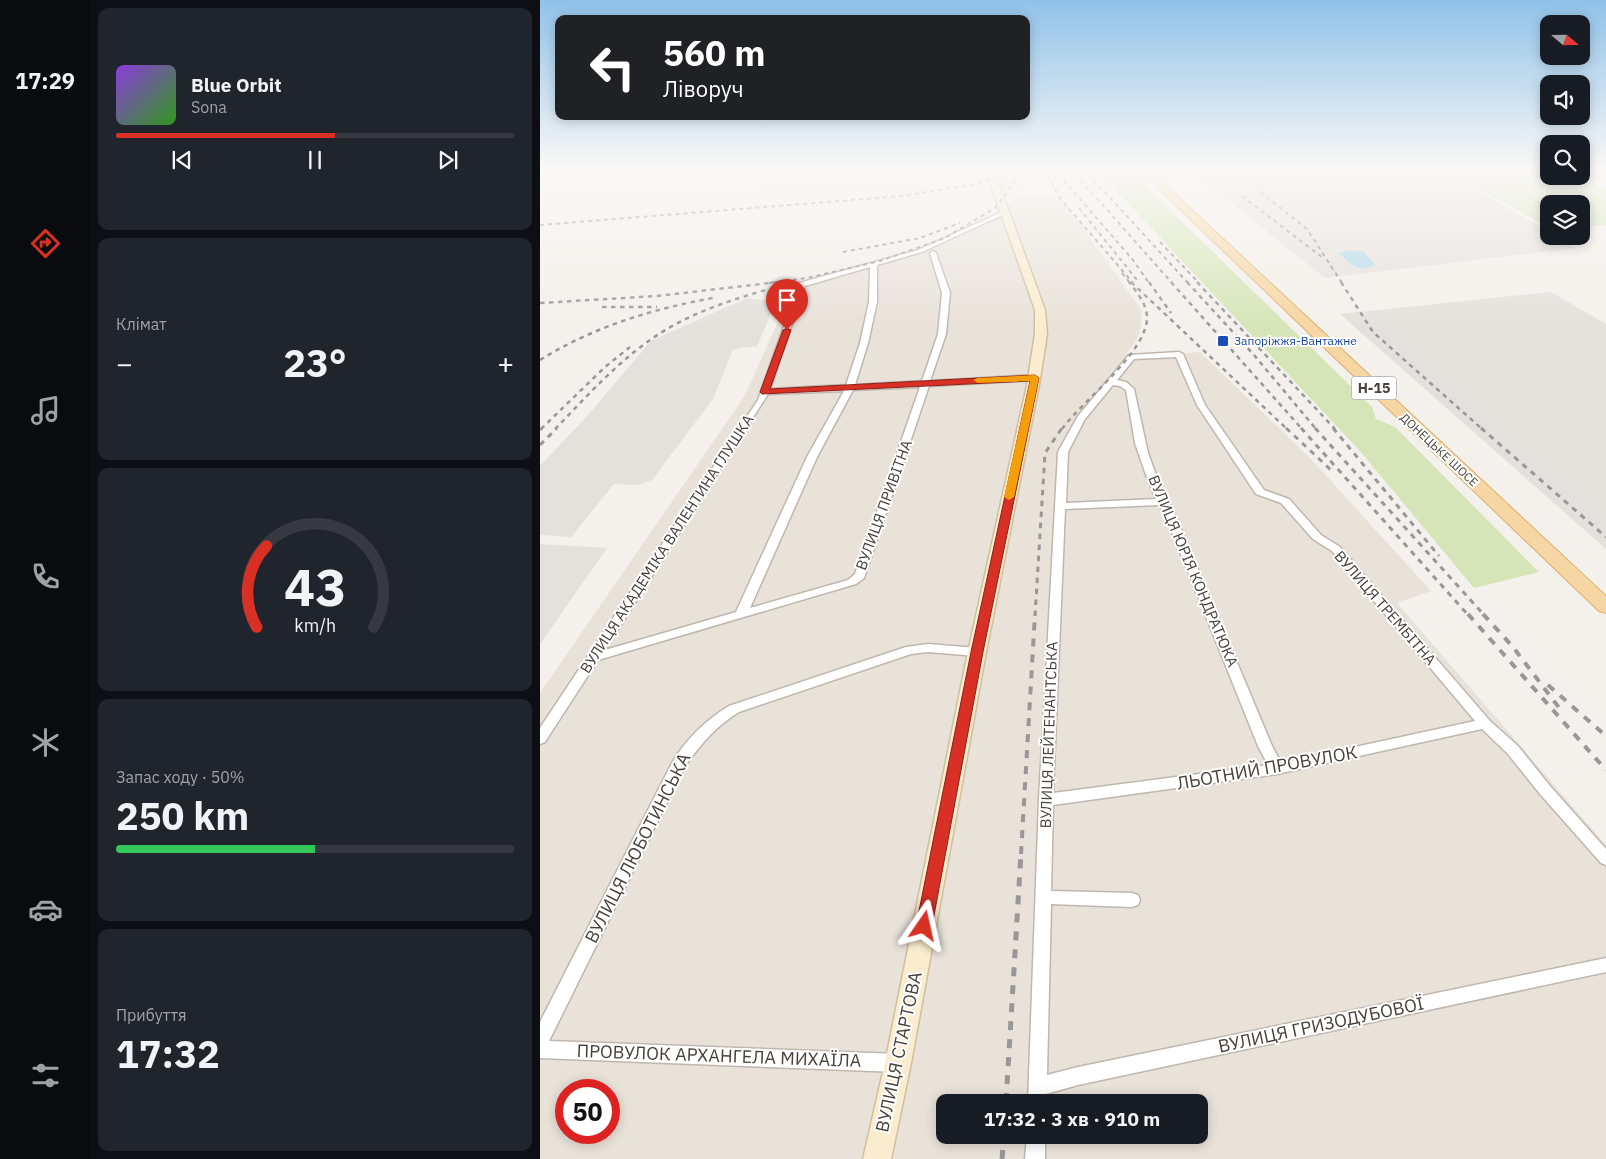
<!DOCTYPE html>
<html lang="uk">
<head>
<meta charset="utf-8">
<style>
  :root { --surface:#171b24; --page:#20242c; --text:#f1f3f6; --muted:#9ea1a6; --line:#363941; --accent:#d93025 }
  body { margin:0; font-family:"IBM Plex Sans",sans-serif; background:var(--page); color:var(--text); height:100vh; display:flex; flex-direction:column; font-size:19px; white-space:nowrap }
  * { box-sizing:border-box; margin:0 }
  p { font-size:16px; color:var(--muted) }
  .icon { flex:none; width:28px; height:28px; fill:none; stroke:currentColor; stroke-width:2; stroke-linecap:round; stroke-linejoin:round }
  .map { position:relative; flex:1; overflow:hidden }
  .sheet { display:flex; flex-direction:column; gap:8px; padding:8px; background:#0d0f14; width:450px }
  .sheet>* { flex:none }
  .hud { position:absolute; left:15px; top:15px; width:475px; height:105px; border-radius:10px; box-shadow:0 2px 12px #0003; background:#202124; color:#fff; overflow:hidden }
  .needle { width:32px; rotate:110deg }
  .buttons { position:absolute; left:1000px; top:15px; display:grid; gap:10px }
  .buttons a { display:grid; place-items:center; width:50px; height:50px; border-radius:10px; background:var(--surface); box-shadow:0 2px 12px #0003; font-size:25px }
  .speed { position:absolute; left:15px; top:1079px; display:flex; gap:10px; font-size:25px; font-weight:700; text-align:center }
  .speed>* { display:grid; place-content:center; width:65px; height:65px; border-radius:50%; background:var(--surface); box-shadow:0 2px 12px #0003; line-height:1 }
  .speed .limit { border:8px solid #d22; background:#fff; color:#111 }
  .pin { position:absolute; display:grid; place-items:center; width:42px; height:42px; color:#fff; margin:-51px -21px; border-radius:50% 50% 50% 0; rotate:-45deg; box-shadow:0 0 5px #0007 }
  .pin .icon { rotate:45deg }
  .me { position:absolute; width:55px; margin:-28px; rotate:11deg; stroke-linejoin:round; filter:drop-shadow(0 0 4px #0008) }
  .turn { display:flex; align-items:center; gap:18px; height:105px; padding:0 25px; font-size:22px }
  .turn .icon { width:65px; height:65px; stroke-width:2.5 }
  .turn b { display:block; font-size:35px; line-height:42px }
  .big { font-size:38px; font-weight:700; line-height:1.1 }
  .sheet .tile { flex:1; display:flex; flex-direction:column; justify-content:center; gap:8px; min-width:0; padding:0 18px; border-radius:10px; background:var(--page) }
  .sheet .dial { align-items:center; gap:0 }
  .dial svg { height:130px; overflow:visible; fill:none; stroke:var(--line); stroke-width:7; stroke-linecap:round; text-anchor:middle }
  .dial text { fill:var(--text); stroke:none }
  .song { display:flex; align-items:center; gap:15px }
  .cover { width:60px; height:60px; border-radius:8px; background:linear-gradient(135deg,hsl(270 70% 55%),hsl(110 70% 35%)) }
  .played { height:5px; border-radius:2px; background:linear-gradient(90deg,var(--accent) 55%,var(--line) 55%) }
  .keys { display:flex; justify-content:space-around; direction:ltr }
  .heat { display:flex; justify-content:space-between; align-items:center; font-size:28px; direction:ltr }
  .charge { height:8px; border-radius:4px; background:linear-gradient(90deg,#34c759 50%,var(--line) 0) }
  .trip { position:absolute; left:396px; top:1094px; width:272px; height:50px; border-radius:10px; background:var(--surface); box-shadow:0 2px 12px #0003; font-weight:700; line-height:50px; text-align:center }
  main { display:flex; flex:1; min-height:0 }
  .menu { display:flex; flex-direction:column; width:90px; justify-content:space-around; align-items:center; background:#090b0e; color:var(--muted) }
  .menu .icon { width:35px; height:35px }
  .menu .current { color:var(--accent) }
  .menu b { font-size:22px; color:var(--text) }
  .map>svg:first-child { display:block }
</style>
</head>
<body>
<main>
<nav class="menu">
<b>17:29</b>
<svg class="icon current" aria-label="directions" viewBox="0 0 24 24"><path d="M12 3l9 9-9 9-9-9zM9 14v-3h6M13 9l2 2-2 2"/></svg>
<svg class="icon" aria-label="music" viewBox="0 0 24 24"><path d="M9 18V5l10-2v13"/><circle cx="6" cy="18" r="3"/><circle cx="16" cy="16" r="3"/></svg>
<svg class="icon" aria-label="phone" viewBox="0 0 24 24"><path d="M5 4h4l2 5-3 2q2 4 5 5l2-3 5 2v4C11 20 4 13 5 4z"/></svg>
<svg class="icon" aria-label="climate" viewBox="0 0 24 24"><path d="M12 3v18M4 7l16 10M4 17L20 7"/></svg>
<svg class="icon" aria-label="car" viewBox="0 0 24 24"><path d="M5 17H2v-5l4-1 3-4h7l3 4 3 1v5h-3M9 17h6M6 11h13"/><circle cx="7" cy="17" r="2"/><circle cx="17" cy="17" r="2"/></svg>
<svg class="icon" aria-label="filters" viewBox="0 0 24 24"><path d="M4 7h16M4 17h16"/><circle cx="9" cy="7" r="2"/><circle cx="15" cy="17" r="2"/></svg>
</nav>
<section class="sheet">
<div class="tile">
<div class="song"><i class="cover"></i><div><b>Blue Orbit</b><p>Sona</p></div></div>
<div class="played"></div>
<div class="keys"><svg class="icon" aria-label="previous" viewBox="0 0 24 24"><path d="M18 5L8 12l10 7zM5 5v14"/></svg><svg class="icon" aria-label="pause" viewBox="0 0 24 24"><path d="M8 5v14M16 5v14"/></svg><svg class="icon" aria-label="next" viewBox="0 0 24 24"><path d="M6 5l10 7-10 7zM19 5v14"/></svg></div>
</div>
<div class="tile"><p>Клімат</p>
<div class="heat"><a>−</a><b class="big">23°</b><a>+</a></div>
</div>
<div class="tile dial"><svg viewBox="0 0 100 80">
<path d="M14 69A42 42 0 1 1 86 69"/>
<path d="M14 69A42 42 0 0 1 20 19" stroke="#d93025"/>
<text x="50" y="56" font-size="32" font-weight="700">43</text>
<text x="50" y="72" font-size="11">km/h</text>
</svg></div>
<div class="tile"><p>Запас ходу · 50%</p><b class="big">250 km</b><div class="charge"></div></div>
<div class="tile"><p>Прибуття</p><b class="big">17:32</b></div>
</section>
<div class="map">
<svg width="1066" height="1159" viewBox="0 0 1066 1159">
  <rect width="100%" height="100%" fill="#f4f0eb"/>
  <path fill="#e8e2d9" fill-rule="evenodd" d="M505,195L524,201L602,311L601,324L597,340L586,354L606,357L660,352L772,460L891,591L857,603L1066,845V1159H0V693L204,397L253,289L362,258L417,239L453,218L461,206L484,196ZM26,1090H69V1132H26ZM405,1102H660V1135H405Z"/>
  <path fill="#e4e0dc" d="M638,168H898L1009,232V236H1016L1036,248L785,278L660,178L648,179Z
    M1011,292L1066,324V549L800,314Z
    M207,298L236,302L217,346L193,349L173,399L112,480L98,485L74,484L31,537L0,535V466L49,414L111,341Z
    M0,544L67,548L0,644Z"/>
  <path fill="#d5e5b7" d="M449,168H482L471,189L463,192L455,184Z
    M555,168H587L832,407L836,419L855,427L999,572L934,588L820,451Z
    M903,168H1009V176H1021L1066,189V225L1041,227V204H1009V228Z"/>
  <path fill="#add8eb" d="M808,250L824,252L835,265C820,274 810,264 799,253Z"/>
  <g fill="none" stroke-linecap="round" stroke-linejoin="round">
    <defs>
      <path id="street" d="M464,211L469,212L382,252L337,265V302L328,343L315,385L382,381L398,334L402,293L390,253L393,251L396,253L410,293L406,334L390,381L495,375L498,376V380L389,386L324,578L316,584L58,660L5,742L0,744V728L218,400L259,283L378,250ZM330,267L329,302L320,343L306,385L230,389L265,286ZM380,387L315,574L308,580L210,608L277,457L313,390ZM304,391L267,457L196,612L65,650L228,394Z
        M639,352L643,354L665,405L724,490L749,499L781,535L800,547L950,721L978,746L1010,786L1066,849V865L1061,863L1000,794L968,754L942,729L737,774L513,805L511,891L592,893L598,895L600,900L598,905L592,907L511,904L507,1075L538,1067L1066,958V972L538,1085L506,1094V1102H488L499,800L518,452L538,416L589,355ZM636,357L657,405L716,494L741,503L773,539L792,551L935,721L741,763L732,746L634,512L620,486L608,453L594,389L586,382L577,380L594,359ZM573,385L580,386L586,390L595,443L606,475L616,499L526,503L528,452L545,419ZM619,505L624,512L718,746L728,765L513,793L525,509Z
        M388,644L437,648L441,649L443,652L441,655L437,656L388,652L371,654L199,712C176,726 160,745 145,766L9,1041L358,1054L364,1057L367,1063L364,1069L358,1072L0,1058V1022L132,763C145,740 167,719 189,706L366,647Z
        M487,1135H505V1159H485Z"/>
      <path id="secondary" d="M445,168H453L505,310L507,334L499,385L446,652L371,1063L351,1159H323L345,1063L428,652L487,385L495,334V310Z"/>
      <path id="primary" d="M597,168H607L1066,596V613L1059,611Z"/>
    </defs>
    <use href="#street" stroke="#bfb7ae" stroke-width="3"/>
    <use href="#secondary" stroke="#d0be9e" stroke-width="3"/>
    <use href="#primary" stroke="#dbb172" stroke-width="2"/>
    <use href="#street" fill="#fff" fill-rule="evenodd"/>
    <use href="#secondary" fill="#faecce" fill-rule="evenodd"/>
    <use href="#primary" fill="#f6d6a2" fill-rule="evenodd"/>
    <path stroke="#989898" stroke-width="2" stroke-dasharray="4 4" stroke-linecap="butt" d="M504,168L519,197L593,283
      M513,168L593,260L609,283
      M530,168L632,283
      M543,168L648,283
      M720,192L767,229L802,283
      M702,196L783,258
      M539,208L597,280
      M0,225L362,196L436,184L475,168
      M620,242L659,283
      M303,252L380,238L420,223
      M582,273L590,283
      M229,283L267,278L340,261L405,238L455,208L486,168"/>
    <path stroke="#989898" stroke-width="2.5" stroke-dasharray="4.5 4.5" stroke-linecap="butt" d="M591,282L747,429
      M609,282L631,313
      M631,282L762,429
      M647,282L714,355L776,429
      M657,282L795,429
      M801,282L833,332L942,429
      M0,303L117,296L238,282
      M62,307H117
      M0,360C53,327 112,309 173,298
      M1,429L65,367L90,347
      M15,429C48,395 80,359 119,334C153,312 191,300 229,289
      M522,429C542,401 609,351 607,316C606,303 596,291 589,282"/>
    <path stroke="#989898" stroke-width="3" stroke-dasharray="5.5 5.5" stroke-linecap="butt" d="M746,428L791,470
      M761,428L929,616
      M775,428L945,616
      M793,428L899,556
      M941,428L1066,537
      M0,430L2,428
      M0,445L17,428
      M495,616L505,453L522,428"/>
    <path stroke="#989898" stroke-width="4" stroke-dasharray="8 8" stroke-linecap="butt" d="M928,614L1066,770
      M943,614L973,647L1020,709
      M1008,685L1066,736
      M481,854L495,614"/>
    <path stroke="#989898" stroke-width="5" stroke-dasharray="9 9" stroke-linecap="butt" d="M466,1102L481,853
      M462,1159L464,1135"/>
  </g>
  <linearGradient id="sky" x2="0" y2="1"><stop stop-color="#90c2e9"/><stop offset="0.51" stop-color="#faf8f6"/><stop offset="1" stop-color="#faf8f6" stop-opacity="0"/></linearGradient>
  <rect width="1066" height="330" fill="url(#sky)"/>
  <path fill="#d93025" stroke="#8d1f18" d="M247,328L251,330L230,389L495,375L499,378L443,652L392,926L390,931L384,933L378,931L376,926L431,652L490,381L222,394L220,392L243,330Z"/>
  <path fill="#f59e0b" d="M495,375L499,378L474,497L469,500L464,497L490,381L438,383L433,380L438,378Z"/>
  <rect fill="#1a4fb4" stroke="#fff" stroke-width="2" x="677" y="335" width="12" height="12" rx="2.5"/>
  <g text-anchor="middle" stroke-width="4" stroke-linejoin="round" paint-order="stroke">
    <g font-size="12" fill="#164399" stroke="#fff" text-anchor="start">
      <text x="694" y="345">Запоріжжя-Вантажне</text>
    </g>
    <g font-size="12" fill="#484139" stroke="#fff">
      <text transform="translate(899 450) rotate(43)" y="4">ДОНЕЦЬКЕ ШОСЕ</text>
    </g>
    <rect fill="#fff" stroke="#7f7a74" stroke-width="1" x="811.5" y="376.5" width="45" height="23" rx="4"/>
    <g font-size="14" font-weight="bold" fill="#484139">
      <text x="834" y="393">Н-15</text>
    </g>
    <g font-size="15" fill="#484139" stroke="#fff">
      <text transform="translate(344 505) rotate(-70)" y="5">ВУЛИЦЯ ПРИВІТНА</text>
      <text transform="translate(127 544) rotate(-57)" y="5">ВУЛИЦЯ АКАДЕМІКА ВАЛЕНТИНА ГЛУШКА</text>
      <text transform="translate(653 571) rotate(67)" y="5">ВУЛИЦЯ ЮРІЯ КОНДРАТЮКА</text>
      <text transform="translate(845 608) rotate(49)" y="5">ВУЛИЦЯ ТРЕМБІТНА</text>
      <text transform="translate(509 735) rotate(-88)" y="5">ВУЛИЦЯ ЛЕЙТЕНАНТСЬКА</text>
    </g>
    <g font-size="18" fill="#484139" stroke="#fff">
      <text transform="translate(727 768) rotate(-10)" y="6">ЛЬОТНИЙ ПРОВУЛОК</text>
      <text transform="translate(98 848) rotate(-63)" y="6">ВУЛИЦЯ ЛЮБОТИНСЬКА</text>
      <text transform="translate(781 1025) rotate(-12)" y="6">ВУЛИЦЯ ГРИЗОДУБОВОЇ</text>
      <text transform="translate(359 1052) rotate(-78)" y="6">ВУЛИЦЯ СТАРТОВА</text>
      <text transform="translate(179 1056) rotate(2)" y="6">ПРОВУЛОК АРХАНГЕЛА МИХАЇЛА</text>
    </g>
  </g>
</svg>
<div class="buttons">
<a><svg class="needle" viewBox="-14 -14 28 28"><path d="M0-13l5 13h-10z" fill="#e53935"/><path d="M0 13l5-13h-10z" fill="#9ea1a6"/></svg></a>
<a><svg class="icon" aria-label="sound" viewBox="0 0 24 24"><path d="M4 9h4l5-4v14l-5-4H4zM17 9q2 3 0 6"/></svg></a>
<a><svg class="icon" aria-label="search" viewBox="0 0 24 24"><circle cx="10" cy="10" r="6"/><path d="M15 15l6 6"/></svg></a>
<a><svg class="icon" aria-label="layers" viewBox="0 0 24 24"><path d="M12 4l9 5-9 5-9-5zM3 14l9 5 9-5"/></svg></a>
</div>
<div class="speed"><div class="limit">50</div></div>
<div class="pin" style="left:247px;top:330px;background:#d93025"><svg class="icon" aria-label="arrive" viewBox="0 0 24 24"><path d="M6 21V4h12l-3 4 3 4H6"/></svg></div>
<svg class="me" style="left:384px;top:926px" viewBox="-20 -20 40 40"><path d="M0-17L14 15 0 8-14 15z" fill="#d93025" stroke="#fff" stroke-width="4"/></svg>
<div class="trip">17:32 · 3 хв · 910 m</div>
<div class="hud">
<div class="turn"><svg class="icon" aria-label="left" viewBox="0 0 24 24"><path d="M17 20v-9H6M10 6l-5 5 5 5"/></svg><div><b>560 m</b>Ліворуч</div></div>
</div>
</div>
</main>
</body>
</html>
